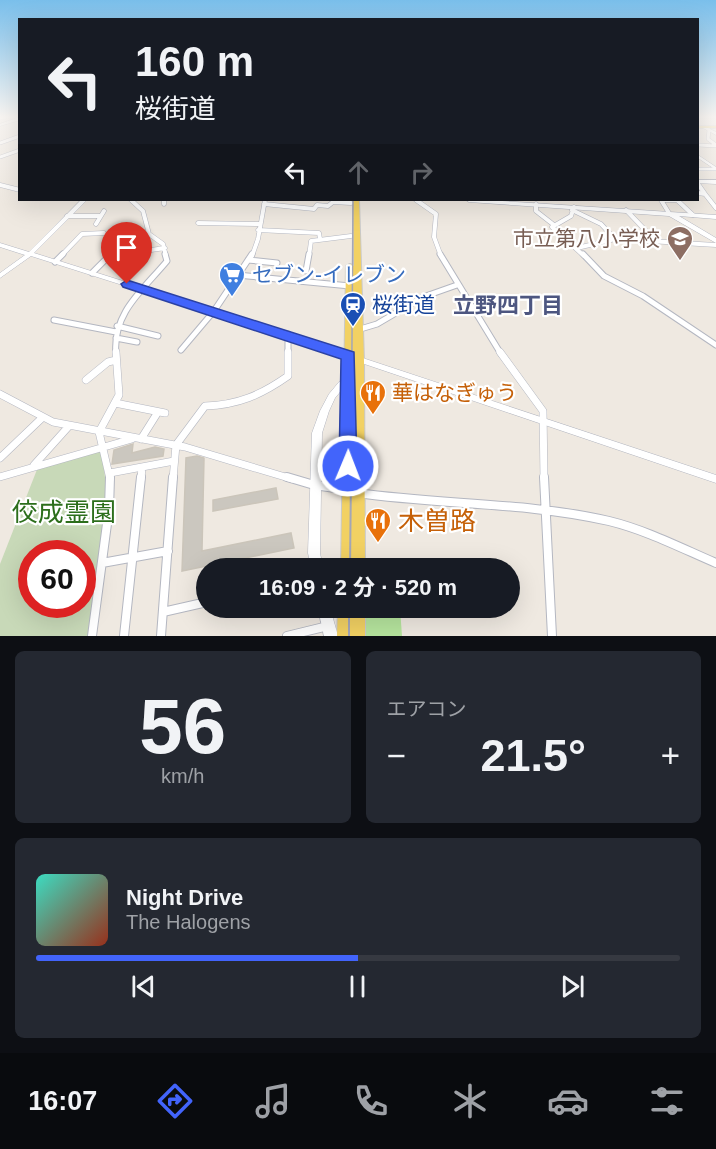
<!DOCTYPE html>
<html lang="ja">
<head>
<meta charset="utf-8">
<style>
  :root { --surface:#171b24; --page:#242831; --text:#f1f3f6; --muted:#9ea1a6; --line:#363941; --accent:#4264fb }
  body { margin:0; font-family:Helvetica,"Noto Sans JP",sans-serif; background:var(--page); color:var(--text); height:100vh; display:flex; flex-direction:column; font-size:22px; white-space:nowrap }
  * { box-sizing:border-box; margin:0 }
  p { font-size:20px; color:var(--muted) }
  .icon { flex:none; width:33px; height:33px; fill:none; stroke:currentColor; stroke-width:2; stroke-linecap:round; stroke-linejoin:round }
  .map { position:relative; height:636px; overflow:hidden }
  .sheet { display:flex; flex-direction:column; gap:15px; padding:15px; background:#0d0f14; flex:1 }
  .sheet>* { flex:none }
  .banner { position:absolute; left:18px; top:18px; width:681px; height:183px; border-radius:0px; box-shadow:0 6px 24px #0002; background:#171b24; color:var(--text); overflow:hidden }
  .speed { position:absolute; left:18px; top:540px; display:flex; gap:12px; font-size:30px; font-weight:700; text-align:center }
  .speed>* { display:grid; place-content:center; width:78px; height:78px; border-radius:50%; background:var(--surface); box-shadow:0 6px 24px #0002; line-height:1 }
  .speed .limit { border:9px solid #d22; background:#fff; color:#111 }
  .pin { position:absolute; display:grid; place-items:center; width:51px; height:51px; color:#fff; margin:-62px -26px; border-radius:50% 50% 50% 0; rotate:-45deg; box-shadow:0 0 6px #0007 }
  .pin .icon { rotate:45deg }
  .me { position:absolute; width:66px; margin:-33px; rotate:1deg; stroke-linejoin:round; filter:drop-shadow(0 0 4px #0008) }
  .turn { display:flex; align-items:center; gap:21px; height:126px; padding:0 18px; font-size:27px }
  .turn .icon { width:78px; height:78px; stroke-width:2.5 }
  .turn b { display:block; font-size:42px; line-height:51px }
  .lanes { display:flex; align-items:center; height:57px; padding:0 18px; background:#0003; justify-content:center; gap:30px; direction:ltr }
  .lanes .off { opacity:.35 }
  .big { font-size:45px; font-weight:700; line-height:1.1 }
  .sheet .tile { flex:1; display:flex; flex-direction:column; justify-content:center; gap:9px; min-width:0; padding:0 21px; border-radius:9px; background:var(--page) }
  .sheet .dial { align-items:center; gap:0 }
  .dial b { font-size:78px; line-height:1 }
  .song { display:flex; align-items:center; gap:18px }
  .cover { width:72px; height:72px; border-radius:9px; background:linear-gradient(135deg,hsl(170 70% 55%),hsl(10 70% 35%)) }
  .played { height:6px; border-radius:3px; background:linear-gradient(90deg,var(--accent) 50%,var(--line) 50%) }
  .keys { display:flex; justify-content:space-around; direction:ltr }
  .heat { display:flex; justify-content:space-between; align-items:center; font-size:33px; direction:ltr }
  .sheet .tiles { flex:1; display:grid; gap:15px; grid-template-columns:1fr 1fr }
  .tile:last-child { grid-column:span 2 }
  .trip { position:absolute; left:196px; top:558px; width:324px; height:60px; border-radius:30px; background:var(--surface); box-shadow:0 6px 24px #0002; font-weight:700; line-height:60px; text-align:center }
  .menu { display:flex; height:96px; justify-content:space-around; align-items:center; background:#090b0e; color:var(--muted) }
  .menu .icon { width:42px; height:42px }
  .menu .current { color:var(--accent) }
  .menu b { font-size:27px; color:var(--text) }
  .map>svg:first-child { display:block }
</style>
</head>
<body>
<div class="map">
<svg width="716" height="636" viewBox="0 0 716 636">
  <rect width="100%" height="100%" fill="#efe9e1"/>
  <path fill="#b6e59e" d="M366,608H400L402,636H366Z"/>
  <path fill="#c8d9b8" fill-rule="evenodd" d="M100,450C116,506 96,578 88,636H0V564L38,467ZM32,554H82V604H32Z"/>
  <path fill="#cbc7bf" stroke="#cbc5ba" stroke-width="1.5" d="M133,444L132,453L155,447L164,449L163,456L112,464L114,450Z
    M197,456L204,458L202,551L291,533L294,548L182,571L186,458Z
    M276,488L278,499L213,511V500Z"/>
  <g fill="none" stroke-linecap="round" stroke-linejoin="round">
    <defs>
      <path id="street-far4" d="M0,118L12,116
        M709,130L708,139L716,145
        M0,143L20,136
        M698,145L716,146
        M0,157L20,150
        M698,169H716"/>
      <path id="street-far3" d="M698,184L705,194L698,193
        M0,185L20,190
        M705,194L716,208
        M131,200L143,211L149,234L163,244L166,256
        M164,200V204
        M416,200L436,214L434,237L441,256
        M661,200L669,213
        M663,200H677L693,215
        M264,204L314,209L317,205L328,206L333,202L351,203
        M536,204V211L554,225
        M574,207L571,216L552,227L584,256
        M572,210L601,224L615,239L716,245
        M626,210L649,234
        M67,216H100
        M198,223L259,224
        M96,224L104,211
        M258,230L319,233L320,239
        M577,248L615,239
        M116,254L120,248L121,237
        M61,256L82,234L104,233
        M109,256L165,248
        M252,256L258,239L265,200
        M309,256L311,241L351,236"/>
      <path id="street-far2" d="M440,254L501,354
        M583,254L604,276L643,296L716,345
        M248,260L277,263
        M55,262L63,254
        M306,271L309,254
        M92,273L111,254
        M237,275L350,286
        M54,320L116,332
        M117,326L158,336
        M357,330L377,324L423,297L457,285
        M288,334V354
        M116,338L137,342
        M181,350L214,311L252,254
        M116,354C112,313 143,290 167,261L165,254"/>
      <path id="street-far1" d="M500,352L543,411L544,479
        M86,380L108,362L116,360
        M0,394L53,422L185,447L292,479
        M115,403L165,413
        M141,439L158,412
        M0,458L43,417
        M34,465L69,426
        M110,473L174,461
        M0,477L132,439
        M110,479L99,432L119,395L116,352
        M141,479L142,467
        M173,479L176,445L205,406C238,405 261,395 288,376V352"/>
      <path id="street" d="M287,477L314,485L349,490
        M544,477L552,636
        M358,493C441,505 527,502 609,521C646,530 681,548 716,563
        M102,563L168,551
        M163,612L207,602
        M92,636L109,509L110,477
        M124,636L141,477
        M161,636L173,477
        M287,636L328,626"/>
      <path id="secondary" d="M20,117V120L0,126V124Z
        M704,126L716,132V135L703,128V126Z
        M698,155L716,167V170L698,158Z
        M716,180V184L698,183V180Z
        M81,200H87L34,253L272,328L716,475V483L267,331L31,256L0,278V273L25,255L0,247V243L29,252Z
        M466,200H486L716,215V219L679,216L716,238V243L669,216L469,202Z
        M349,377L352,378L353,380L340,392L335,398L329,411L322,433L320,553L323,568H311L308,553L312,433L320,411L329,394L339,382Z
        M318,608H330L338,636H324Z"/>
      <path id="primary" d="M698,126H716V128H698Z
        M353,200H359L364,361L365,568H341L346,266L350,264L354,266Z
        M338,608H365V636H337Z"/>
    </defs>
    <use href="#street-far4" stroke="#b4b7c1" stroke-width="4"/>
    <use href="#street-far3" stroke="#b4b7c1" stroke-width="5"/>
    <use href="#street-far2" stroke="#b4b7c1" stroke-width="7"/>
    <use href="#street-far1" stroke="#b4b7c1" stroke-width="8"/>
    <use href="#street" stroke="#b4b7c1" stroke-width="10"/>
    <use href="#secondary" stroke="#b4b7c1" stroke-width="1"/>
    <use href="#primary" stroke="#c9c9c9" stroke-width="2"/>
    <use href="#street-far4" stroke="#fff" stroke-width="3"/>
    <use href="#street-far3" stroke="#fff" stroke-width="4"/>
    <use href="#street-far2" stroke="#fff" stroke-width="5"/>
    <use href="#street-far1" stroke="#fff" stroke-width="7"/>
    <use href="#street" stroke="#fff" stroke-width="8"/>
    <use href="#secondary" fill="#fff" fill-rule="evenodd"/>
    <use href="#primary" fill="#f2d163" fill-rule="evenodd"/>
    <path stroke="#a3a6b8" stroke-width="1.5" d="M351,479L353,200"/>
    <path stroke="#a3a6b8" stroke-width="2" d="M350,568L351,477
      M349,608V636"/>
  </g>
  <linearGradient id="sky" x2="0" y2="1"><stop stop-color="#7abfeb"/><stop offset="0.57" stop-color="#f8f5f2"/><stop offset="1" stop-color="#f8f5f2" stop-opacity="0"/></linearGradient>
  <rect width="716" height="205" fill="url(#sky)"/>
  <path fill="#4264fb" stroke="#2b41a3" stroke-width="1.5" d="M127,280L354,352L357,466L355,471L348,473L342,471L339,466L341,359L123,287L121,284Z"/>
  <defs>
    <symbol id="school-pin" viewBox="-11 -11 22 30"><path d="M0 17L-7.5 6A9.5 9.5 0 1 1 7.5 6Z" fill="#8d6e63" stroke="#fff"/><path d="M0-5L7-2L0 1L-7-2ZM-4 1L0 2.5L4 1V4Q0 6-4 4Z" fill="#fff"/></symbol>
    <symbol id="supermarket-pin" viewBox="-11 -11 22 30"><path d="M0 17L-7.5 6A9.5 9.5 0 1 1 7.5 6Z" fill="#3f7fe0" stroke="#fff"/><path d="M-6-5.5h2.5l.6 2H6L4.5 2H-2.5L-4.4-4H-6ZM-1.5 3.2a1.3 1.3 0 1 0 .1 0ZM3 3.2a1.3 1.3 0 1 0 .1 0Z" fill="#fff"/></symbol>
    <symbol id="station-pin" viewBox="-11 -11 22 30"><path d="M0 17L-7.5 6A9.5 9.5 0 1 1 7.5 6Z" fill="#1a4fb4" stroke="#fff"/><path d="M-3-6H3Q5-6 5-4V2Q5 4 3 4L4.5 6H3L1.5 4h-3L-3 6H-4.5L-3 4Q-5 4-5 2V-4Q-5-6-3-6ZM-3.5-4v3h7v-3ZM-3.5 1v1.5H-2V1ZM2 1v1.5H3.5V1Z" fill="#fff"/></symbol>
    <symbol id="restaurant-pin" viewBox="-11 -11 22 30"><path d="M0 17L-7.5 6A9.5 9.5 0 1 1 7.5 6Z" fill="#e8710a" stroke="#fff"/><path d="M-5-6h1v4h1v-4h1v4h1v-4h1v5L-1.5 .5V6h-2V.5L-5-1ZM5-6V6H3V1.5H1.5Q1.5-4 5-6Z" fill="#fff"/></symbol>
  </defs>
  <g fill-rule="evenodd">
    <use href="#school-pin" x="665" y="224" width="30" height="40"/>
    <use href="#supermarket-pin" x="217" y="260" width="30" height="40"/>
    <use href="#station-pin" x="338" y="290" width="30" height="40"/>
    <use href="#restaurant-pin" x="358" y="378" width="30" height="40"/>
    <use href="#restaurant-pin" x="363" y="506" width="30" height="40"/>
  </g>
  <g text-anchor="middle" stroke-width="4.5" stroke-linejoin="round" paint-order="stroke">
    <g font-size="21" fill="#785e54" stroke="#fff" text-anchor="end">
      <text x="660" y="246">市立第八小学校</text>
    </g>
    <g font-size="21" fill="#366cbe" stroke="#fff" text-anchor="start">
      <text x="252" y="282">セブン-イレブン</text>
    </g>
    <g font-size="21" fill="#164399" stroke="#fff" text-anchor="start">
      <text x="372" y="312">桜街道</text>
    </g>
    <g font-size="21" fill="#c56008" stroke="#fff" text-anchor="start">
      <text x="392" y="400">華はなぎゅう</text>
    </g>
    <g font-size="22" font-weight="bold" fill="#4d5680" stroke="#fff">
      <text x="508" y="313">立野四丁目</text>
    </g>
    <g font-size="26" fill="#2c6e1b" stroke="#fff">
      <text x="64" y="521">佼成霊園</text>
    </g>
    <g font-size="26" fill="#c56008" stroke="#fff" text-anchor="start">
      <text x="398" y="530">木曽路</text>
    </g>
  </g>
</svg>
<div class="speed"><div class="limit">60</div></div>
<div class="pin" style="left:127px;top:284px;background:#d93025"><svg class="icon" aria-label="arrive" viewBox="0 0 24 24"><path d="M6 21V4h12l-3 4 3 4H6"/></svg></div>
<svg class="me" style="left:348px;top:466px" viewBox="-20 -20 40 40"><circle r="17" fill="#4264fb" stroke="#fff" stroke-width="3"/><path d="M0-11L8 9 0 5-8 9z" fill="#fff"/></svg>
<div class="trip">16:09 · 2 分 · 520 m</div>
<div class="banner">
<div class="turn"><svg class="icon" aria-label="left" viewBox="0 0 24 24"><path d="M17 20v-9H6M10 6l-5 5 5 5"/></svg><div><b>160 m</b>桜街道</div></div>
<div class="lanes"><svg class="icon" aria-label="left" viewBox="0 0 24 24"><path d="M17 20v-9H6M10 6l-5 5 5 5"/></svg><svg class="icon off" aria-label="ahead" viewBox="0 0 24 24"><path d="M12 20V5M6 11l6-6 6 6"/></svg><svg class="icon off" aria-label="right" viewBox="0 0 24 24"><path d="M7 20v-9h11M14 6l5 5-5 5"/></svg></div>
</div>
</div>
<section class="sheet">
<div class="tiles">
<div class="tile dial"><b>56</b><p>km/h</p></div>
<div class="tile"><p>エアコン</p>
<div class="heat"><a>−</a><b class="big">21.5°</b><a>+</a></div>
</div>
<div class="tile">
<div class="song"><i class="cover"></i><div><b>Night Drive</b><p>The Halogens</p></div></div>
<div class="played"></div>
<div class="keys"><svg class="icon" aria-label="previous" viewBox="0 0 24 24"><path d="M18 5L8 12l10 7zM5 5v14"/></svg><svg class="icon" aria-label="pause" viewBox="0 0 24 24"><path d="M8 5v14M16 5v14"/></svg><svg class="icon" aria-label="next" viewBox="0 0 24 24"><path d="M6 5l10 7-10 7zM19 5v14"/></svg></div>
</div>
</div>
</section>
<nav class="menu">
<b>16:07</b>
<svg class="icon current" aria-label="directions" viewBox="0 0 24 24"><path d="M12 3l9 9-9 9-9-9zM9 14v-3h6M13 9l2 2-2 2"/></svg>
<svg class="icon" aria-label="music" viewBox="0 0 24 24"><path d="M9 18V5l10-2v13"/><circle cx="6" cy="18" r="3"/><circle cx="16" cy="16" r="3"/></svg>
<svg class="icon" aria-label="phone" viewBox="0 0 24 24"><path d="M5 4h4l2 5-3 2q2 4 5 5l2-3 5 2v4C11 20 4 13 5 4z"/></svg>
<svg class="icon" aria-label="climate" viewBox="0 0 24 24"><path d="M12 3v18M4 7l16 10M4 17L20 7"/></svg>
<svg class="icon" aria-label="car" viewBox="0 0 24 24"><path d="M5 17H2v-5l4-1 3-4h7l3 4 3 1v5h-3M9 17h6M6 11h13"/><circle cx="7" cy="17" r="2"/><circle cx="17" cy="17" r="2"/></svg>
<svg class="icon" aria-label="filters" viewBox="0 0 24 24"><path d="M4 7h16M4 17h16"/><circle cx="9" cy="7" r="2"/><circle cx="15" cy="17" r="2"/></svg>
</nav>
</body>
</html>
